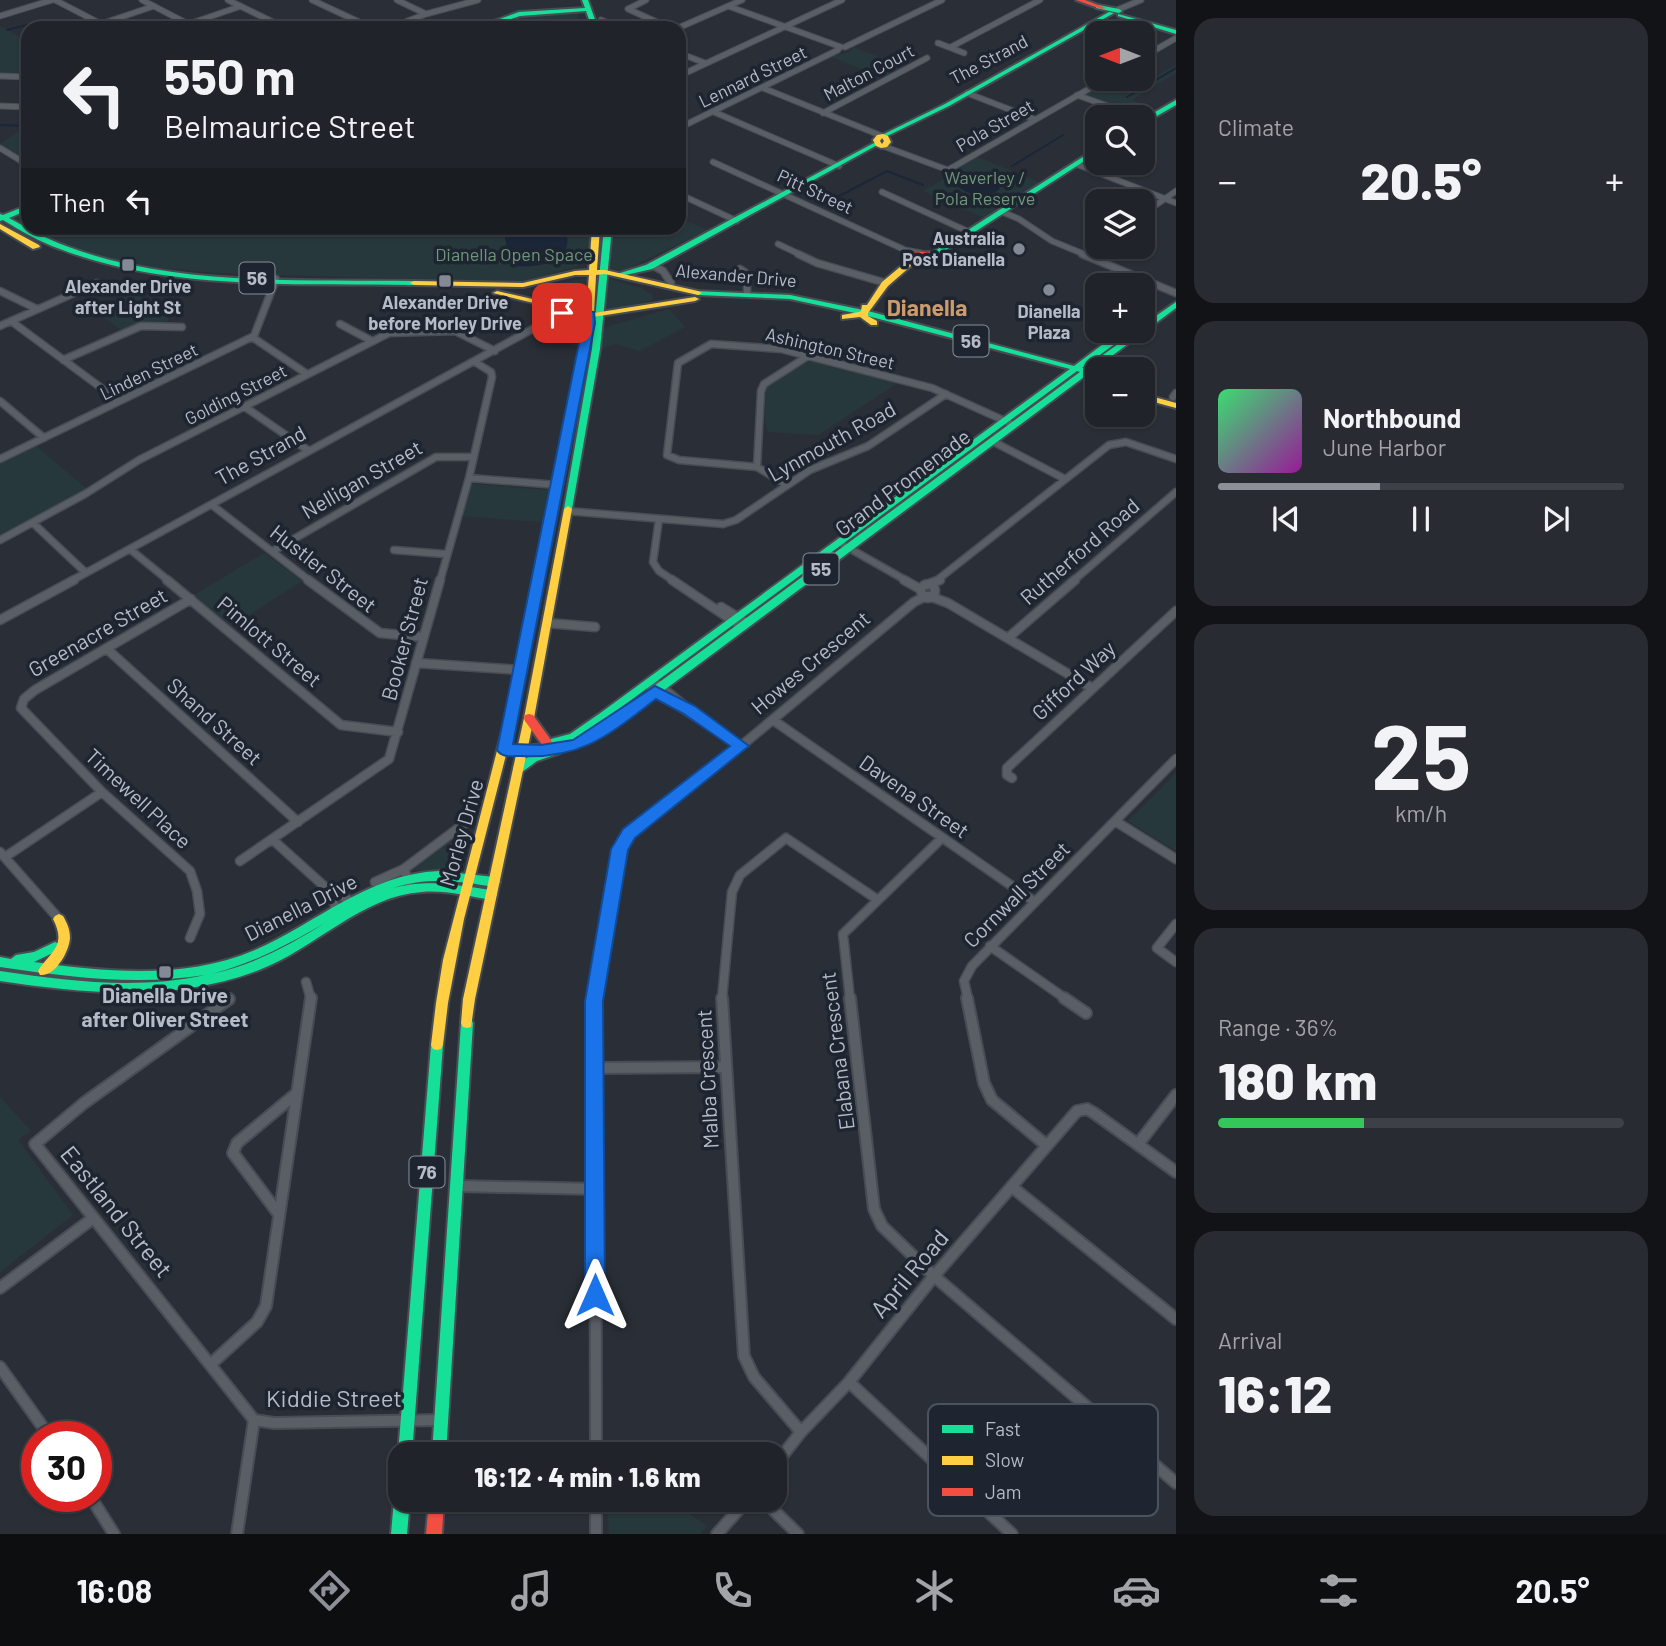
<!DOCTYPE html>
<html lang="en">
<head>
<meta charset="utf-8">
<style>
  :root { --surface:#202329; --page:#282b31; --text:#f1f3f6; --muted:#a2a4a8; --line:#3d4046; --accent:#8c9099 }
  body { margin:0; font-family:Barlow,sans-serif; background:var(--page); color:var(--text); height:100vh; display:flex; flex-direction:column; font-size:26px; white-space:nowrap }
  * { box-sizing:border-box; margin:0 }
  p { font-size:23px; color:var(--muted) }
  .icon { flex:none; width:38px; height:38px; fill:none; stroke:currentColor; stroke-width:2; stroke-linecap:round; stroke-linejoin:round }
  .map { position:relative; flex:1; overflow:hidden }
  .drawer { display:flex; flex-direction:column; gap:18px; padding:18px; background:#121317; width:490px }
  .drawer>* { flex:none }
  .guide { position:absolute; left:21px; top:21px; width:665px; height:214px; border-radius:21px; box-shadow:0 2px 5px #0004,0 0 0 2px var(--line); background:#202329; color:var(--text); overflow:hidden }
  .needle { width:46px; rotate:270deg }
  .buttons { position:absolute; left:1085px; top:21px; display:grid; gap:14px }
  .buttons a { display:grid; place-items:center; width:70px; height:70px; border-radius:14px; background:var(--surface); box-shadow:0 2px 5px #0004,0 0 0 2px var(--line); font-size:35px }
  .speed { position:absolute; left:21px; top:1421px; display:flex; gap:14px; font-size:35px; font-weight:700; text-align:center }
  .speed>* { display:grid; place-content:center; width:91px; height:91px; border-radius:50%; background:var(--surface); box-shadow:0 2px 5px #0004,0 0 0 2px var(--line); line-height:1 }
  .speed .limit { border:10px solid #d22; background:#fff; color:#111 }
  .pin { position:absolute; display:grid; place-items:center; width:60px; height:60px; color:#fff; margin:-30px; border-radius:14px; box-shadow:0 4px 10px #0006 }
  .me { position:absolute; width:77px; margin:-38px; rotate:0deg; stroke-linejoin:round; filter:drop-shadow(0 0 5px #0008) }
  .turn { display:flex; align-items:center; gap:24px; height:147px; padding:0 28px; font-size:32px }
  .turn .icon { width:91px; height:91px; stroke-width:2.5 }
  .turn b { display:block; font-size:49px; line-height:60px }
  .then { display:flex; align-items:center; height:66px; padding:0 28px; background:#0003; gap:14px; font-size:26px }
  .big { font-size:52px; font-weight:800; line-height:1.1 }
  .drawer .card { flex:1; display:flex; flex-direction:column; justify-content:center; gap:10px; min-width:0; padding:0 24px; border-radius:21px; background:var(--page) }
  .drawer .dial { align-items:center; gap:0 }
  .dial b { font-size:91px; line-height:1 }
  .song { display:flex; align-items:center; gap:21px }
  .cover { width:84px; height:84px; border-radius:10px; background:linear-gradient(135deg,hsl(140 70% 55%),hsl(300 70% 35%)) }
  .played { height:7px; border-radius:4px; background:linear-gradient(90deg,var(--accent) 40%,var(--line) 40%) }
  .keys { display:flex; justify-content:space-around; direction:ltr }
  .heat { display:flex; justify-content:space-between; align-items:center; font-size:38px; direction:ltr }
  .charge { height:10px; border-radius:5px; background:linear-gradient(90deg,#34c759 36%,var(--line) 0) }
  .trip { position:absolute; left:388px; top:1442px; width:399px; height:70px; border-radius:21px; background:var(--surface); box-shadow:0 2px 5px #0004,0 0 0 2px var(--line); font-weight:800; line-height:70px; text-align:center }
  .dock { display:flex; height:112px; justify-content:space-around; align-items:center; background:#0d0e10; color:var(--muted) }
  .dock .icon { width:49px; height:49px }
  .dock .active { color:var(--accent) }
  .dock b { font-size:32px; color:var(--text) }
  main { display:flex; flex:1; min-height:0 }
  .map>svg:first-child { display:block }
</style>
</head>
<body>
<main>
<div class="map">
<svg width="1176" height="1534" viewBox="0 0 1176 1534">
  <rect width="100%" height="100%" fill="#2a2f37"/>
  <path fill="#27383c" d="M576,11L582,28H483L507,18Z
    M0,26L28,42V75L0,74Z
    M853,47L906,67L885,78L831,57L849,52Z
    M1176,65V73L1132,100L1161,111L1146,120L1077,95C1103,80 1113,74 1143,84Z
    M23,128L28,129V161L0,144Z
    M973,155L1043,184L987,219L923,191L949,176L944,173Z
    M28,213V228H590C589,244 592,260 575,267L518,282L216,273L153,267L89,255L39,235L16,222L15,218Z
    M679,218L707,230L623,271L611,268V228H679Z
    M586,278L582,311L548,301L537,295L543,286Z
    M609,279L641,288L652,294L653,300L606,312Z
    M131,294L173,306L166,325L136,326L122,330L94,311Z
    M669,309L685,327L640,351L615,344L600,350L603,328Z
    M567,314L581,324L578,347L535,334Z
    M812,360L899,382L818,435L768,432L765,421L766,389L770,382Z
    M36,446L87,489L0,536V464Z
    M470,484L548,490L542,522L462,516Z
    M264,553L302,581L232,626L194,595Z
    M1176,773V851L1128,821Z
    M475,829L462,870H413L453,840Z
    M0,1097L31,1131L18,1140L73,1215L0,1272Z
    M607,1500H669L707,1526L700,1534H609Z"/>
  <path fill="#1b2639" d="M973,174L994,179L1000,189C987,199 969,196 957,186L960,180Z
    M503,228H564C579,259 541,269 517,266L509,259Z"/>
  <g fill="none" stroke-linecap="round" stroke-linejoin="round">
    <path stroke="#1b2639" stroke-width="2" d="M7,30L39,22L59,28
      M1127,97L1176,68
      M0,125L28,126
      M1012,166L1063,135
      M826,203L887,171L923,185"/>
    <defs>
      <path id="street-far3" d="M55,0L109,28
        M142,0L196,28
        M228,0L285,28
        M312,0L372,28
        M397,0L426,14
        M728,6L841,47
        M628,9L670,28
        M628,9L646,0
        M1117,10L1141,0
        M0,16L52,0
        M601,20L620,28
        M101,24L154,6
        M189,24L241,6
        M389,28L426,14L478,0
        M678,28L742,0
        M938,43L964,53
        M845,47L942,0
        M951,47L1040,0
        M679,53L705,63
        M1143,57L1176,38
        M0,76L28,77
        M679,76L842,0
        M763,88L882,136
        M967,93L1034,119
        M1077,95L1138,117
        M0,106L28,107
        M714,112L839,166
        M823,113L927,58
        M679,128L838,50
        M883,146L948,170L1106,79
        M0,148L28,165
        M713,162L905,250L921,253
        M1076,164L1176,203
        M882,192L969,232
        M679,194L737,221
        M1000,211L1019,219L1052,241L1086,255
        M1143,214L1176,191
        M778,244L801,255"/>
      <path id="street-far2" d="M798,254L817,263L886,283
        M1082,254L1176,293
        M652,265L663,271L671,283
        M740,269L747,274V294
        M0,291L37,309
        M11,321L119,401
        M340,324L372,341
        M0,326L97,283
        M252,337L307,374
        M63,360L141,326L182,327
        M1173,397L1176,393
        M0,401L44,438
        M245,407L309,451
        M992,441L1065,479
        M0,459L254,336L276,279
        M757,467L761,391L764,384L808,356
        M469,478L558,485
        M787,485L757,467L679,460L667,455L678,363L711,344L781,349L932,388L1014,425
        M212,505L310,581
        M567,511L723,524L736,520L810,470L868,446L946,394
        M659,519L653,562L659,571L674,581
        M33,523L86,573
        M0,540L85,494L139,460L389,333L455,331L495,351
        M840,543L907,581
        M131,550L169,581
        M394,550L445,554
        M273,551L436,457H473
        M71,581L562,313L571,311
        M440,581L469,478L492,377L491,372L475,362
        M936,581L1109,445L1126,442L1176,459
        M1073,581L1176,492"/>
      <path id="street-far1" d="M167,580L341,725L398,732
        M308,580L380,633L423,637
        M672,580L736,623
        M904,580L920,589
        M921 591a7 7 0 1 1 14 0a7 7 0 1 1-14 0Z
        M926,585L940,580
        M929,596L948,603L1092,688
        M721,607L747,623
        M0,620L74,580
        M547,623L595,627
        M1008,638L1075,580
        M107,649L298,822
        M416,663L520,670
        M653,680L687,708
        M651,688L741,746
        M773,720L1035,902
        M1012,778L1007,775V768L1176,611
        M1115,821L1176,859
        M273,840L324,886L354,903
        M0,852L59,919
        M5,857L102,792
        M240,861L389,759L440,580
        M375,882L404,869
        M409,882L404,869L468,821
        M326,888L335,905L334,914
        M1176,924L1157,948L1176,962
        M190,938L200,914L197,891L190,871L102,792L21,708L24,699L35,690L191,599
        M990,946L1066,999
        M306,982L311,999
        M594,999L620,849L629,833L741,746L914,602L926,596
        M722,999L732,892L740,875L786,838L878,900
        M850,999L843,934L942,838
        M968,999L964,981L972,966L1176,759"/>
      <path id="street" d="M595,998L596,1454
        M722,998L744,1356L754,1377L801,1432
        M850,998L874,1209L882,1226L934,1276L1176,1483
        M967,998L984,1083L992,1100L1046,1145
        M1064,998L1086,1013
        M229,999L84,1103L35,1144L254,1420L274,1423L440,1420
        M596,1068L724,1067
        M1139,1143L1176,1095
        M458,1186L595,1189
        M1012,1187L1176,1319
        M278,1213L233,1153L237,1143L297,1093
        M0,1288L92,1219
        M211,1364L257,1322L266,1306L311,998
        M0,1367L50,1437
        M849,1382L1012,1534
        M775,1465L801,1432L849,1382L934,1276L1077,1111L1087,1109L1094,1113L1176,1172
        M90,1496L114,1534
        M596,1500V1534
        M763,1500L798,1534
        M237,1534L254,1420
        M717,1534L747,1500"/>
      <path id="fast" d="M582,0H588L598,28H592L586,11L520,16L484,28H475L519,12L585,8Z
        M1098,5L1119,9L1122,11L1119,13L1096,8V6Z
        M1109,12L1114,13L949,106L885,137L880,136L945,104Z
        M1118,14L1176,30V34L1118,16Z
        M1176,100V105L1143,124V119Z
        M874,143L879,144L652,269L621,276L617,274L646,265Z
        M1097,148V153L934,258L927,256Z
        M28,205V210L9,218C27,228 46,239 66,246C173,287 301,279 414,281L418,283L414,285C298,283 170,291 60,249C40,242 21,231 3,220L0,221V214L3,215Z
        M604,228H612L600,349L572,509L568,512L564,509L592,349Z
        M695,291L790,295L868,311L1074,366L1110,339H1116V343L1082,368H1085L1136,331H1143V325L1176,302V308L1093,370L1097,372V376L1088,374L608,732L584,743L561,750L560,753L537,761L522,772H514L513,769L514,766L533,754H504L499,750L500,747L551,744L550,742L551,739L570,734L599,714L1070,369L864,315L790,299L698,295L694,293ZM1077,371L1080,372L600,726L585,734Z
        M577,374H583L584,376L517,712L512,716L507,712Z
        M439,871L494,877L498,879L500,882L498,885L494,887C459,881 427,877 393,888C431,879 453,885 491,890L495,892L497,895L495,898L491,900C468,896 445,890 422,892C363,895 313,950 259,970C175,1002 87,994 0,981V971C68,981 137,990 205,975C136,986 69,977 0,967V957L11,959L16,955L34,952L55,942L59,944L61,947L59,950L34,962C107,972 185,980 255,950C317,923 368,874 439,871ZM325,923C288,946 253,965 211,974C254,963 287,945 325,923Z
        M467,1018L471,1019L473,1023L446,1454H432L461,1023L463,1019Z
        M437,1040L441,1041L443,1045L412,1454H401V1460L398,1454L431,1045L433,1041Z
        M401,1493V1500H410L407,1534H391L394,1500L397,1495Z"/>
      <path id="slow" d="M883,134L888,136L891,142L887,147L881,148L876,146L873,140L877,135ZM882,138L884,141L882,144L880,141Z
        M0,224L39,245L40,247L33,249L0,229Z
        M592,228H600L597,270H605L698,291L702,293L698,295L605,274L596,275L594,313L695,297L699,299L695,301L593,317L583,378H577L576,376L586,316L493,293L497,291L586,311L589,275H575L523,287L414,285L410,283L414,281L523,283L575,271L589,270Z
        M912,257L919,259L888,286L868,313V316L877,321V325H871L860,317L842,319V315L859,312L861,311L862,305H867L882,282Z
        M1143,394L1176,403V408L1143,399Z
        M568,506L572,509L534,718L475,999L471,1027L467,1028L463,1027L461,1023L463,999L524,718L564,509Z
        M512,708L517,712L464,919L448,1003L443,1045L441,1049L437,1050L433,1049L431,1045L436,1003L443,960L507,712Z
        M59,914L63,916C67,923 70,929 70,938C69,952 55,977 40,975L38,971C51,951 67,946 53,919L55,916Z"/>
      <path id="jam" d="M1076,0H1085L1106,8L1101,9Z
        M914,252H930L937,259L929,264L912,261L911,259Z
        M529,714L533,715L551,740L552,743L551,746H543L525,721L524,718L525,715Z
        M429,1500H444L442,1534H426Z"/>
    </defs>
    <use href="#street-far3" stroke="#484c54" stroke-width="7"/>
    <use href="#street-far2" stroke="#484c54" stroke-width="9"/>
    <use href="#street-far1" stroke="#484c54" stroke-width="11"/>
    <use href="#street" stroke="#484c54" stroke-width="14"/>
    <use href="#fast" stroke="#484c54" stroke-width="4"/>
    <use href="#slow" stroke="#484c54" stroke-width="4"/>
    <use href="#jam" stroke="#484c54" stroke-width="4"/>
    <use href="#street-far3" stroke="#5a5e65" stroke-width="5"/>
    <use href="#street-far2" stroke="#5a5e65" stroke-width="6"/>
    <use href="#street-far1" stroke="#5a5e65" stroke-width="8"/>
    <use href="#street" stroke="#5a5e65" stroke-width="10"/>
    <use href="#fast" fill="#16e098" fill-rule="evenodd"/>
    <use href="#slow" fill="#ffcf43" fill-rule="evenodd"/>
    <use href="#jam" fill="#f24e42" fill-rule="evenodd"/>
  </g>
  <path fill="#1a73e8" stroke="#114b97" stroke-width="2" d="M571,308L594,312L595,323L513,744L541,745L573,740L655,686L695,706L749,746L635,838L628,850L603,1001L605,1295L602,1302L595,1305L588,1302L585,1295V1001L611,849L623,829L730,746L684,714L656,699C610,734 583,759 521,756C512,756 502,758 497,750L583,323L584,317L562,316L556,313Z"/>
  <g fill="#848a95" stroke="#1e2531" stroke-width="2.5">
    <circle cx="1019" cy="249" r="7"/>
    <rect x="121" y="258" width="14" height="14" rx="3.5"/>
    <rect x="438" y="274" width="14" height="14" rx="3.5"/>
    <circle cx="1049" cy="290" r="7"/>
    <rect x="158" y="965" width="14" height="14" rx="3.5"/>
  </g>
  <g text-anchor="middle" stroke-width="7" stroke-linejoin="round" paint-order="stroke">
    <g font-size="18" fill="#b5bbc7" stroke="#1e2531">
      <text transform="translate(989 60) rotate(-28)" y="6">The Strand</text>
      <text transform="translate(869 73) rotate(-28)" y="6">Malton Court</text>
      <text transform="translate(753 77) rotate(-26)" y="6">Lennard Street</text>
      <text transform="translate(995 126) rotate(-30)" y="6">Pola Street</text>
      <text transform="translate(815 192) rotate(25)" y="6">Pitt Street</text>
      <text transform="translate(736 276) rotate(5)" y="6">Alexander Drive</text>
      <text transform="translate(830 349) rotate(13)" y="6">Ashington Street</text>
      <text transform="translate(149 372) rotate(-26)" y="6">Linden Street</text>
      <text transform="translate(236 395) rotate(-27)" y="6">Golding Street</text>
    </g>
    <g font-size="18" fill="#6e9779" stroke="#1e2531">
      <text x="985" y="184">Waverley /<tspan x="985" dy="21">Pola Reserve</tspan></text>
      <text x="514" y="261">Dianella Open Space</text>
    </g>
    <g font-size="18" font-weight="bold" fill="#b5bbc7" stroke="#1e2531">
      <text x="1005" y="245" text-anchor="end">Australia<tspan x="1005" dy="21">Post Dianella</tspan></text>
      <text x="128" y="293">Alexander Drive<tspan x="128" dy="21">after Light St</tspan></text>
      <text x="445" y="309">Alexander Drive<tspan x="445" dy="21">before Morley Drive</tspan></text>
      <text x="1049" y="318">Dianella<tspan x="1049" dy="21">Plaza</tspan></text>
    </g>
    <g fill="#1e2531" stroke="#888e9a" stroke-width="2">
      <rect x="239.5" y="262.5" width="35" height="31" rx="5"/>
      <rect x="953.5" y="325.5" width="35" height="31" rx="5"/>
      <rect x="803.5" y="553.5" width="35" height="31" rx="5"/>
      <rect x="409.5" y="1156.5" width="35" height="31" rx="5"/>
    </g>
    <g font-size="19" font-weight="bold" fill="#b5bbc7">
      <text x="257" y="285">56</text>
      <text x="971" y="348">56</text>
      <text x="821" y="576">55</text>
      <text x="427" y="1179">76</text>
    </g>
    <g font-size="21" fill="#b5bbc7" stroke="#1e2531">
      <text transform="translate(832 442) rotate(-29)" y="7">Lynmouth Road</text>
      <text transform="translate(261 456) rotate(-29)" y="7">The Strand</text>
      <text transform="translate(362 480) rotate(-30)" y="7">Nelligan Street</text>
      <text transform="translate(903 483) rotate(-37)" y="7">Grand Promenade</text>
      <text transform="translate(1080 552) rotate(-41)" y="7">Rutherford Road</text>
      <text transform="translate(323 569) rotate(38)" y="7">Hustler Street</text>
      <text transform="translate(98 633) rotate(-30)" y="7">Greenacre Street</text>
      <text transform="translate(405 639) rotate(-75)" y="7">Booker Street</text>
      <text transform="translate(269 642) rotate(40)" y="7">Pimlott Street</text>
      <text transform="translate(811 663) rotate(-40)" y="7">Howes Crescent</text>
      <text transform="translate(1074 681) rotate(-43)" y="7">Gifford Way</text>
      <text transform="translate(214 722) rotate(42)" y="7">Shand Street</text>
      <text transform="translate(914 797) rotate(35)" y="7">Davena Street</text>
      <text transform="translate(138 799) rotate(43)" y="7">Timewell Place</text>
      <text transform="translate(462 833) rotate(-74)" y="7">Morley Drive</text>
      <text transform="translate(1017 895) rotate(-45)" y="7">Cornwall Street</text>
      <text transform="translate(301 908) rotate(-27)" y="7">Dianella Drive</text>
      <text transform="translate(838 1051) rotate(-97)" y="7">Elabana Crescent</text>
      <text transform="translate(708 1079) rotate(-93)" y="7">Malba Crescent</text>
    </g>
    <g font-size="21" font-weight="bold" fill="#b5bbc7" stroke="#1e2531">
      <text x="165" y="1003">Dianella Drive<tspan x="165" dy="24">after Oliver Street</tspan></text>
    </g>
    <g font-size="23" font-weight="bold" fill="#cd9a6a" stroke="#1e2531">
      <text x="927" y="316">Dianella</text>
    </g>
    <g font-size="24" fill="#b5bbc7" stroke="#1e2531">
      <text transform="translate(116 1212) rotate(51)" y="8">Eastland Street</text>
      <text transform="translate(910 1274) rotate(-50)" y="8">April Road</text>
      <text x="334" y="1407">Kiddie Street</text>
    </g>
  </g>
  <rect x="928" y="1404" width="230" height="112" rx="10" fill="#1e2531" stroke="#4b525e" stroke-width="2"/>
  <rect x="942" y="1425" width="31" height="8" fill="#16e098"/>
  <rect x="942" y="1456" width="31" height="9" fill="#ffcf43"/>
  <rect x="942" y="1488" width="31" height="8" fill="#f24e42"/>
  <g font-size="19" fill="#b5bbc7">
    <text x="985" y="1436">Fast</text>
    <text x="985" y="1467">Slow</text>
    <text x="985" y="1499">Jam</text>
  </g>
</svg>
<div class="buttons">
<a><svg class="needle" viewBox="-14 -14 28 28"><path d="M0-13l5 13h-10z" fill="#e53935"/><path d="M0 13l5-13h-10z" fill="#a2a4a8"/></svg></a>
<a><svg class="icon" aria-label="search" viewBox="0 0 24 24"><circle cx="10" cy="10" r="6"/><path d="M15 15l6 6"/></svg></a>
<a><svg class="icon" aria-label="layers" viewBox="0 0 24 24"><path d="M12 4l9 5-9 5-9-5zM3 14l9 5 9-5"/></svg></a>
<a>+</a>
<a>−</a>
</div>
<div class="speed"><div class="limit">30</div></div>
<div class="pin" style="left:562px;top:313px;background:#d93025"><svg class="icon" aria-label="arrive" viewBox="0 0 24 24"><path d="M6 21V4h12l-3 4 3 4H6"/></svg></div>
<svg class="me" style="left:595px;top:1295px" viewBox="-20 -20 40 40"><path d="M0-17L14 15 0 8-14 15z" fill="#1a73e8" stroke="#fff" stroke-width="4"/></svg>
<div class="trip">16:12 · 4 min · 1.6 km</div>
<div class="guide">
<div class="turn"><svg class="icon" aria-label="left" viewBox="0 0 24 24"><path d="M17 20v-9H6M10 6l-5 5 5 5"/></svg><div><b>550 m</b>Belmaurice Street</div></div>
<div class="then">Then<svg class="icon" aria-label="left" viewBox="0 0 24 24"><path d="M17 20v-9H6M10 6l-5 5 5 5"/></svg></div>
</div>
</div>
<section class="drawer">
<div class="card"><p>Climate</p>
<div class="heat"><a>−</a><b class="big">20.5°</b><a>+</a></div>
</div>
<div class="card">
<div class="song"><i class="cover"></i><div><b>Northbound</b><p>June Harbor</p></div></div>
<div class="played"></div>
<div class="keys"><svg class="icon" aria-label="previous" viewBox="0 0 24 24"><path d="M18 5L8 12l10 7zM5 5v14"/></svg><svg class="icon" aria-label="pause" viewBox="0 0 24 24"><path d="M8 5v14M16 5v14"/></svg><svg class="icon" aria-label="next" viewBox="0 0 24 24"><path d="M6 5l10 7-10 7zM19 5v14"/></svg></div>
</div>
<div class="card dial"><b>25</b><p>km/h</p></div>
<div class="card"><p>Range · 36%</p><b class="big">180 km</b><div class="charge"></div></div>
<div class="card"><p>Arrival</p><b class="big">16:12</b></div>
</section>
</main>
<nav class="dock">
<b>16:08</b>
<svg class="icon active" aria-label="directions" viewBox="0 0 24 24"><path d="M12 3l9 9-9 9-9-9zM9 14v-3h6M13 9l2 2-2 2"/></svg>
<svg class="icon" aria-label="music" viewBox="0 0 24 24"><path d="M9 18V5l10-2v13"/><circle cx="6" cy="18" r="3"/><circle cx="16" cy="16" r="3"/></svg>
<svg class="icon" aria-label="phone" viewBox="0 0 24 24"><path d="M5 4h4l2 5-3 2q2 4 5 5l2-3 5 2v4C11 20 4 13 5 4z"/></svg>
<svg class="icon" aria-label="climate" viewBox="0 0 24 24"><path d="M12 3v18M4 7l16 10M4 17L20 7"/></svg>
<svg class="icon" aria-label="car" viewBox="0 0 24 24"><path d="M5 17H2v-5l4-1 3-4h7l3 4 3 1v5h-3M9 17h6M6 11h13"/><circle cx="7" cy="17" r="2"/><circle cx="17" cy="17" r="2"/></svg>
<svg class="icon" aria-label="filters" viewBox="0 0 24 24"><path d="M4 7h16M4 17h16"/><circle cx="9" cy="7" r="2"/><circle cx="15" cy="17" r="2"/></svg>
<b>20.5°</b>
</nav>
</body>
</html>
